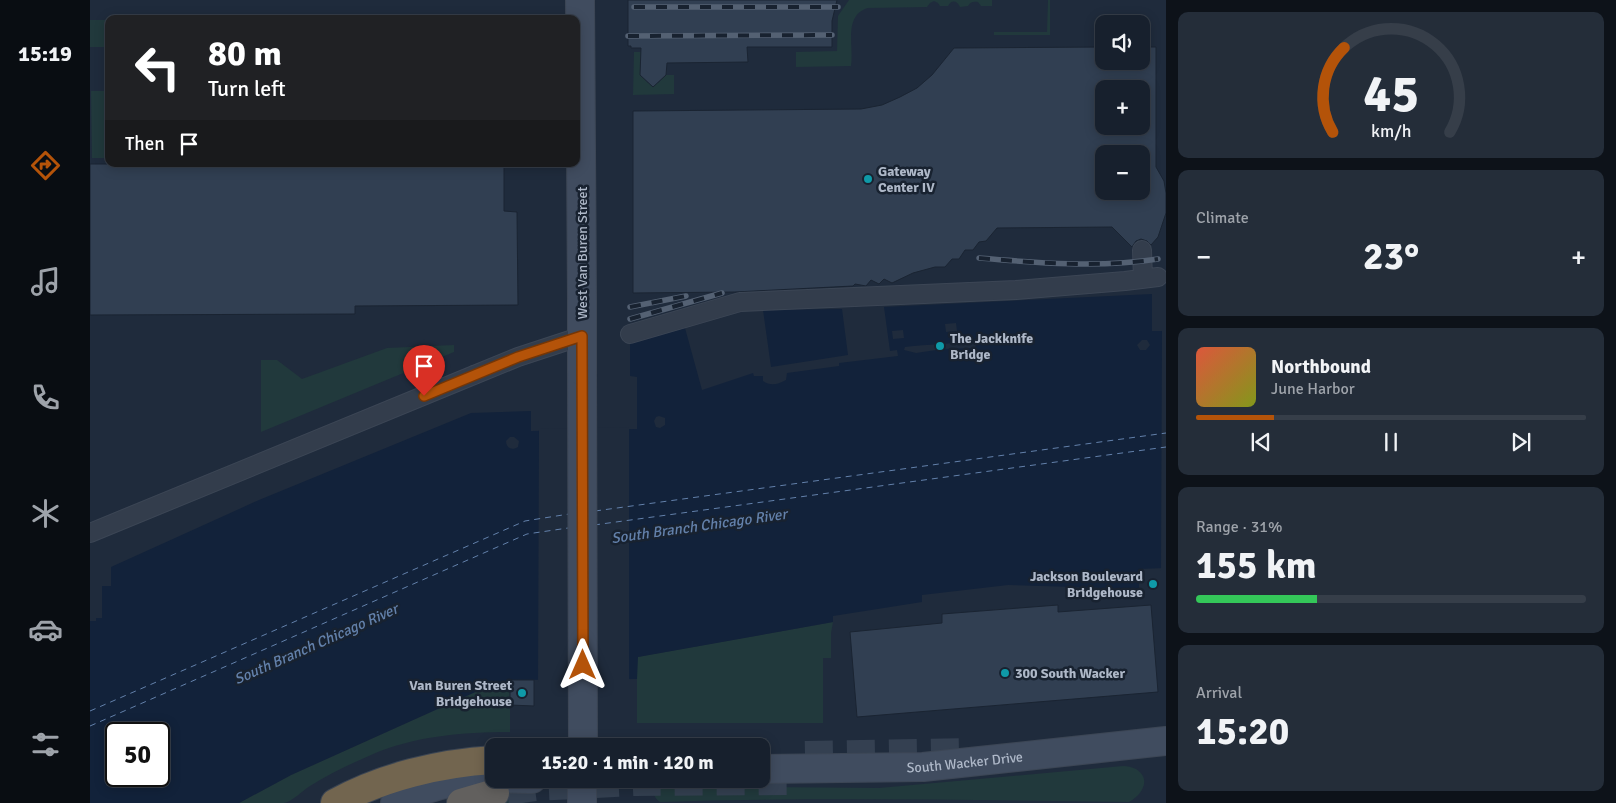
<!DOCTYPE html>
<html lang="en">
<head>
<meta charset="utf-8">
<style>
  :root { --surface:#17202d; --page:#242d39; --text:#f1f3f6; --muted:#9ea3aa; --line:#363e49; --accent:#b45309 }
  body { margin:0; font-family:Signika,sans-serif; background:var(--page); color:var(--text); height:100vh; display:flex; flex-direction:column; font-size:19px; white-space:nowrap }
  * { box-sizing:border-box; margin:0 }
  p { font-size:16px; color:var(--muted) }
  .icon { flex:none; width:28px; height:28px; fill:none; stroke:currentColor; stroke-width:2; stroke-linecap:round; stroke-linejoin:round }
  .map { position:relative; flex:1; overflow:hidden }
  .sheet { display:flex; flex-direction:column; gap:12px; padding:12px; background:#0d1219; width:450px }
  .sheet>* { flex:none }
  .banner { position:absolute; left:15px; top:15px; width:475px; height:152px; border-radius:10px; box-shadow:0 2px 12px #0003,0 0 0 1px var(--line); background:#202124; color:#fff; overflow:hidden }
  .fabs { position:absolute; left:1005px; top:15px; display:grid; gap:10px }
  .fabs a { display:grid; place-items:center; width:55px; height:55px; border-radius:10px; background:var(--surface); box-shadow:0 2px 12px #0003,0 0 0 1px var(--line); font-size:25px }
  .speed { position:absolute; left:15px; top:722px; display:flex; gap:10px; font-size:25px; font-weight:700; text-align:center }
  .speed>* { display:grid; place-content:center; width:65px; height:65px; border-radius:50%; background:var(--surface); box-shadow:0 2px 12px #0003,0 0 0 1px var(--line); line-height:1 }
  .speed .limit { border:2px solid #111; border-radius:8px; background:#fff; color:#111 }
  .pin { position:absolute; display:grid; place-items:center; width:42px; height:42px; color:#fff; margin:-51px -21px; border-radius:50% 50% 50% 0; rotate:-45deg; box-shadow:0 0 5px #0007 }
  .pin .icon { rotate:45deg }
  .me { position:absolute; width:55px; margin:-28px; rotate:0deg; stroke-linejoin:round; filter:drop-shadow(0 0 4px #0008) }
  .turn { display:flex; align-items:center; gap:18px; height:105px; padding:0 20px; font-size:22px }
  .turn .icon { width:65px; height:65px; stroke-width:2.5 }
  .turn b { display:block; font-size:35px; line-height:42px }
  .then { display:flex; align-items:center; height:48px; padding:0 20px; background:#0003; gap:10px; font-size:19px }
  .big { font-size:38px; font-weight:800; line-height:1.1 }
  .sheet .tile { flex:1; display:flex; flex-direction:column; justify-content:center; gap:8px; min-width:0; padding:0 18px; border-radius:10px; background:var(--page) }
  .sheet .dial { align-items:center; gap:0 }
  .dial svg { height:130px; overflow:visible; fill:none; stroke:var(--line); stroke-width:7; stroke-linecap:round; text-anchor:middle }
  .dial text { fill:var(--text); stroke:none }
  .song { display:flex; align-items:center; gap:15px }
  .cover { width:60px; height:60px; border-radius:8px; background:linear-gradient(135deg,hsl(10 70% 55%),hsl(70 70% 35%)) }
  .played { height:5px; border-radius:2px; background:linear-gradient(90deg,var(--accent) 20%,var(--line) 20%) }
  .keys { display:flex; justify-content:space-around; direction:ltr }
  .heat { display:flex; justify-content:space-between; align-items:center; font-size:28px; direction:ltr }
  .charge { height:8px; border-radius:4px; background:linear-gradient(90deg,#34c759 31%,var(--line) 0) }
  .trip { position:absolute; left:395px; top:738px; width:285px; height:50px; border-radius:10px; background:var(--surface); box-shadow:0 2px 12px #0003,0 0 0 1px var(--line); font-weight:800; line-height:50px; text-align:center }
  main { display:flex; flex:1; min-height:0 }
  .tab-bar { display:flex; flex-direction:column; width:90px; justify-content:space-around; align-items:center; background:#090d12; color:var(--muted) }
  .tab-bar .icon { width:35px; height:35px }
  .tab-bar .active { color:var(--accent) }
  .tab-bar b { font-size:22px; color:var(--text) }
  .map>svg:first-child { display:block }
</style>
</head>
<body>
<main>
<nav class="tab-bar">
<b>15:19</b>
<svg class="icon active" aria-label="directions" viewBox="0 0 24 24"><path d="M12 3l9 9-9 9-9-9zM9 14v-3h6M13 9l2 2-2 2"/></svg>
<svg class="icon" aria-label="music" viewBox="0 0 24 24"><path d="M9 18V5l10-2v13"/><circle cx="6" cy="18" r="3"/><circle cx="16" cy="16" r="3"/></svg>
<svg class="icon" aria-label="phone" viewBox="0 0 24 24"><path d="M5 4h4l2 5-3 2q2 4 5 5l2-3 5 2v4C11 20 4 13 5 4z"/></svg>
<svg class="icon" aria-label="climate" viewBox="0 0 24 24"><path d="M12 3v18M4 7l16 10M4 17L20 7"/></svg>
<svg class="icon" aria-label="car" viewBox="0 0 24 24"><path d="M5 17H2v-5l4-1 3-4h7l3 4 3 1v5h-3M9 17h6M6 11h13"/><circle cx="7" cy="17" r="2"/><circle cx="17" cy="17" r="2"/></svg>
<svg class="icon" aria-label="filters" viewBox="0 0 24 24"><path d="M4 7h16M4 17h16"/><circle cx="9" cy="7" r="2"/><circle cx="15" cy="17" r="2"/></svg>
</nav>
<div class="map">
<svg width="1076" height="803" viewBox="0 0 1076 803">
  <rect width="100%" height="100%" fill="#1f2b3c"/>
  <path fill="#21393c" d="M759,0H902V6H891L888,2C883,1 880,2 878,6L870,7C868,2 864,0 860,3L858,6H850L848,3L844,1L840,3L837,7L778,8C753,15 764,47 761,66L706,67V52L747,51L748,16Z
    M958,0H960V35H904V32H957Z
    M0,20H19V47H0Z
    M544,52H562L550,66V75L558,83H568L576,75H584V94L543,95Z
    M1,91H19V158H2Z
    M364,345V352L171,432V360H187L212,379L297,348Z
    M743,622L741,633V658H733V723H547V657Z
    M403,684L406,690L420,684V732C373,732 324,736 281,755C260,764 239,774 220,786C212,791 203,801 194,803C184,803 161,803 149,803L201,775Z
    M1033,766C1037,766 1042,767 1046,769C1062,779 1052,795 1039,802C883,800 726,797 570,802C563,797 562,792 568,786L789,788Z
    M416,790L426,792L435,803H417Z"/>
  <path fill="#12223a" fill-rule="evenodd" d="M1062,294V331H1076V568L1049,569V589L918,585L832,595V602L743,616V622L548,657L547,679L420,680V684L406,690L403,684L201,775L149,803H0V621H6V618H12V586H21V567L169,500L381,413L441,411V431L547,429V377L540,376V343L595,328L612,390L663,373L664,376H673V381C680,386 687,385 696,380L697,373L749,366V363L808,356L807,350L800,351L794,307ZM866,323L867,331L856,332L855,324ZM813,330L814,338L803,339L802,331ZM884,340L886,345L885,348L853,349L826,353L814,350L815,347C838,344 862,345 884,340ZM1052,340H1057L1060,345L1056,350H1050L1047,345ZM569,416L575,418V425L570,428L566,427L564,421L566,417ZM420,437H424L429,441L428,447C422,451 416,448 416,441ZM26,734H69V776H26Z
    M752,309L758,355L681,367L673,310Z"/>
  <path fill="#1f2b3c" d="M1072,329H1076V571H1071Z
    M539,427V682H448L449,429Z"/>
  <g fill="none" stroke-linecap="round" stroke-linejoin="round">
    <path stroke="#6381ab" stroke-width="1" stroke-dasharray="6 5" stroke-linecap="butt" d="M505,511L1076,433
      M504,525L1076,447
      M0,711L435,521L479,514
      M0,726L437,534L478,528"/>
  </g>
  <path fill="#313f52" stroke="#1a2432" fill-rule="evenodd" d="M538,0H747L742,21V47H657L658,62L577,63L576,75L563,87L550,75L551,48H541V46H538Z
    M1014,47V61H1051V47H1066V167L1074,181L1076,193V213L1068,237L1061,245L1057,241L1051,239L1046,241L1042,247L1022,227L907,228L896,241L889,242L883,250H875L869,259H862L855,267H845L823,273L802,283L794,279L789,284L781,280L776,286L765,284L763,286L645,292L543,293V111L771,109L792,105L810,97L827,88L842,75L864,48ZM1014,89H1051V126H1014ZM1014,154H1051V191H1014Z
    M0,164H414V211L427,212L428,305L265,306V314L0,315Z
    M968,605V612L1061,605L1068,692L767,717L760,632L852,623V614Z
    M420,680H444V706L420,705Z"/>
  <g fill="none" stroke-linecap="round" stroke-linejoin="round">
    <path stroke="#344051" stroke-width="28" stroke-dasharray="28 14" stroke-linecap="butt" d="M417,791L445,787L545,782L701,781"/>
    <path stroke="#344051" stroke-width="28" stroke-dasharray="28 14" stroke-linecap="butt" d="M715,755L877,752"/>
    <defs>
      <path id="service" d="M1052,250L1053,279
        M540,334L650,302L926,290L1035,281L1068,277
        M0,533L384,375"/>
      <g id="secondary">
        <path d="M490,0L492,300"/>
        <path d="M492,371L493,746"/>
        <path id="s1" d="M671,769L833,767L1076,741"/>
        <path d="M305,803C329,790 355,782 383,779C402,777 423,779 442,779"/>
        <path d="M492,803V779"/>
      </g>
      <path id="trunk" d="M371,803L405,793"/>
      <path id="motorway" d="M245,803C292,777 350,763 404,760"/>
    </defs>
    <use href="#service" stroke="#3c4655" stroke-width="20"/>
    <use href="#secondary" stroke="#3c4655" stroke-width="30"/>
    <use href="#trunk" stroke="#3b4553" stroke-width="30"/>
    <use href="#motorway" stroke="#3b4553" stroke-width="30"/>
    <use href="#service" stroke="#333d4c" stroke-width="18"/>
    <use href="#secondary" stroke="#404c5f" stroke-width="28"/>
    <use href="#trunk" stroke="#62605e" stroke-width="28"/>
    <use href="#motorway" stroke="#72654f" stroke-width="28"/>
    <defs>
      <path id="rail" d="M544,7H748
        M538,36L742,35
        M889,258C949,263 1009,268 1068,259
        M540,307L596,296
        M540,319L632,293"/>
    </defs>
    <use href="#rail" stroke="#546173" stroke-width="5.5"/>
    <use href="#rail" stroke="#182230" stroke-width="4" stroke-dasharray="11" stroke-linecap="butt"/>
    <defs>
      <path id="service-bridge" d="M384,375L428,357L492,336"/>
      <path id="secondary-bridge" d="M492,300V371"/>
    </defs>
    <use href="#service-bridge" stroke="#3c4655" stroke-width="20" stroke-linecap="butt"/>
    <use href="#secondary-bridge" stroke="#3c4655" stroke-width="30" stroke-linecap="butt"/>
    <use href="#service-bridge" stroke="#333d4c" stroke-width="18"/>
    <use href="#secondary-bridge" stroke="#404c5f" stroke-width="28"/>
  </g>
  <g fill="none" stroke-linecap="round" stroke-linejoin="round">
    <defs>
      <path id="route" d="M334,396L428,357L492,336L493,665"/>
    </defs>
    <use href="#route" stroke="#753606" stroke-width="12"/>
    <use href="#route" stroke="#b45309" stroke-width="9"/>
  </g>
  <g fill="#0f9aa8" stroke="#182230" stroke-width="2">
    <circle cx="778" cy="179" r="5"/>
    <circle cx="850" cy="346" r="5"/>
    <circle cx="1063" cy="584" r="5"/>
    <circle cx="915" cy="673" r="5"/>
    <circle cx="432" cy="693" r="5"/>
  </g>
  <g text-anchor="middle" stroke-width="5" stroke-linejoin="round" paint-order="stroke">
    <g font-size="14" font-weight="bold" fill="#aeb8c8" stroke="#182230" text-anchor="start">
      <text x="788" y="176">Gateway<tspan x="788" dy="16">Center IV</tspan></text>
      <text x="860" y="343">The Jackknife<tspan x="860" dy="16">Bridge</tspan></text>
      <text x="1053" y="581" text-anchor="end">Jackson Boulevard<tspan x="1053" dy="16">Bridgehouse</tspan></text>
      <text x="925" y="678">300 South Wacker</text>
      <text x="422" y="690" text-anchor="end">Van Buren Street<tspan x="422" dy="16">Bridgehouse</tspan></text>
    </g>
    <g font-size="14" fill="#aeb8c8" stroke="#182230">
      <text transform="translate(492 253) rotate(-90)" y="5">West Van Buren Street</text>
      <text dy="5" stroke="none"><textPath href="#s1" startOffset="204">South Wacker Drive</textPath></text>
    </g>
    <g font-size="15" font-style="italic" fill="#6381ab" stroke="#182230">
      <text transform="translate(609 526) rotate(-8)" y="5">South Branch Chicago River</text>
      <text transform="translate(226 644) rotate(-24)" y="5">South Branch Chicago River</text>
    </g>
  </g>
</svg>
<div class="fabs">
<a><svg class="icon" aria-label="sound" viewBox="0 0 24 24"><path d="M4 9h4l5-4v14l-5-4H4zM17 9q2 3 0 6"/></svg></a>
<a>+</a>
<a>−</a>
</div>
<div class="speed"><div class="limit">50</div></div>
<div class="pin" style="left:334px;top:396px;background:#d93025"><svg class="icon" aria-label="arrive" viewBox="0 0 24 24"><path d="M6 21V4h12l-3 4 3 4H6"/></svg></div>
<svg class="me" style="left:493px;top:665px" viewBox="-20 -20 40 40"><path d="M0-17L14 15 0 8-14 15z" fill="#b45309" stroke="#fff" stroke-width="4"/></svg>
<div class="trip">15:20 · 1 min · 120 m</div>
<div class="banner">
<div class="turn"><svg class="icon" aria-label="left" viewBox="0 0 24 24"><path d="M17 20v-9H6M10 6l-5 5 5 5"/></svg><div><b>80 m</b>Turn left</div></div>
<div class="then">Then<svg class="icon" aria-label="arrive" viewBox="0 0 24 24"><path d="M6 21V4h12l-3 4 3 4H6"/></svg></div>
</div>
</div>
<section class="sheet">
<div class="tile dial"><svg viewBox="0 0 100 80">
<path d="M14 69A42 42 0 1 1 86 69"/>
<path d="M14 69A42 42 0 0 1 21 17" stroke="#b45309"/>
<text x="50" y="56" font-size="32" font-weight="700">45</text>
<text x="50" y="72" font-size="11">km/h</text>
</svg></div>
<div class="tile"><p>Climate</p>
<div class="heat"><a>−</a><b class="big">23°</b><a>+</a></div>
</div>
<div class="tile">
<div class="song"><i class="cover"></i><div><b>Northbound</b><p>June Harbor</p></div></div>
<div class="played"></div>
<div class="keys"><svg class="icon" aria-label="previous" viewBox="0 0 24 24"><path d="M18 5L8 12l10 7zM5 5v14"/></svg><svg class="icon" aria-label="pause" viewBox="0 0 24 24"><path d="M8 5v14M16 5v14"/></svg><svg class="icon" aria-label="next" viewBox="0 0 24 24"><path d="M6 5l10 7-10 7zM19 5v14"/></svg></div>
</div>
<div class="tile"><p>Range · 31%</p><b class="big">155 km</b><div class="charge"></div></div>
<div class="tile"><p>Arrival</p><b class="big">15:20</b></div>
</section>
</main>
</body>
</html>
